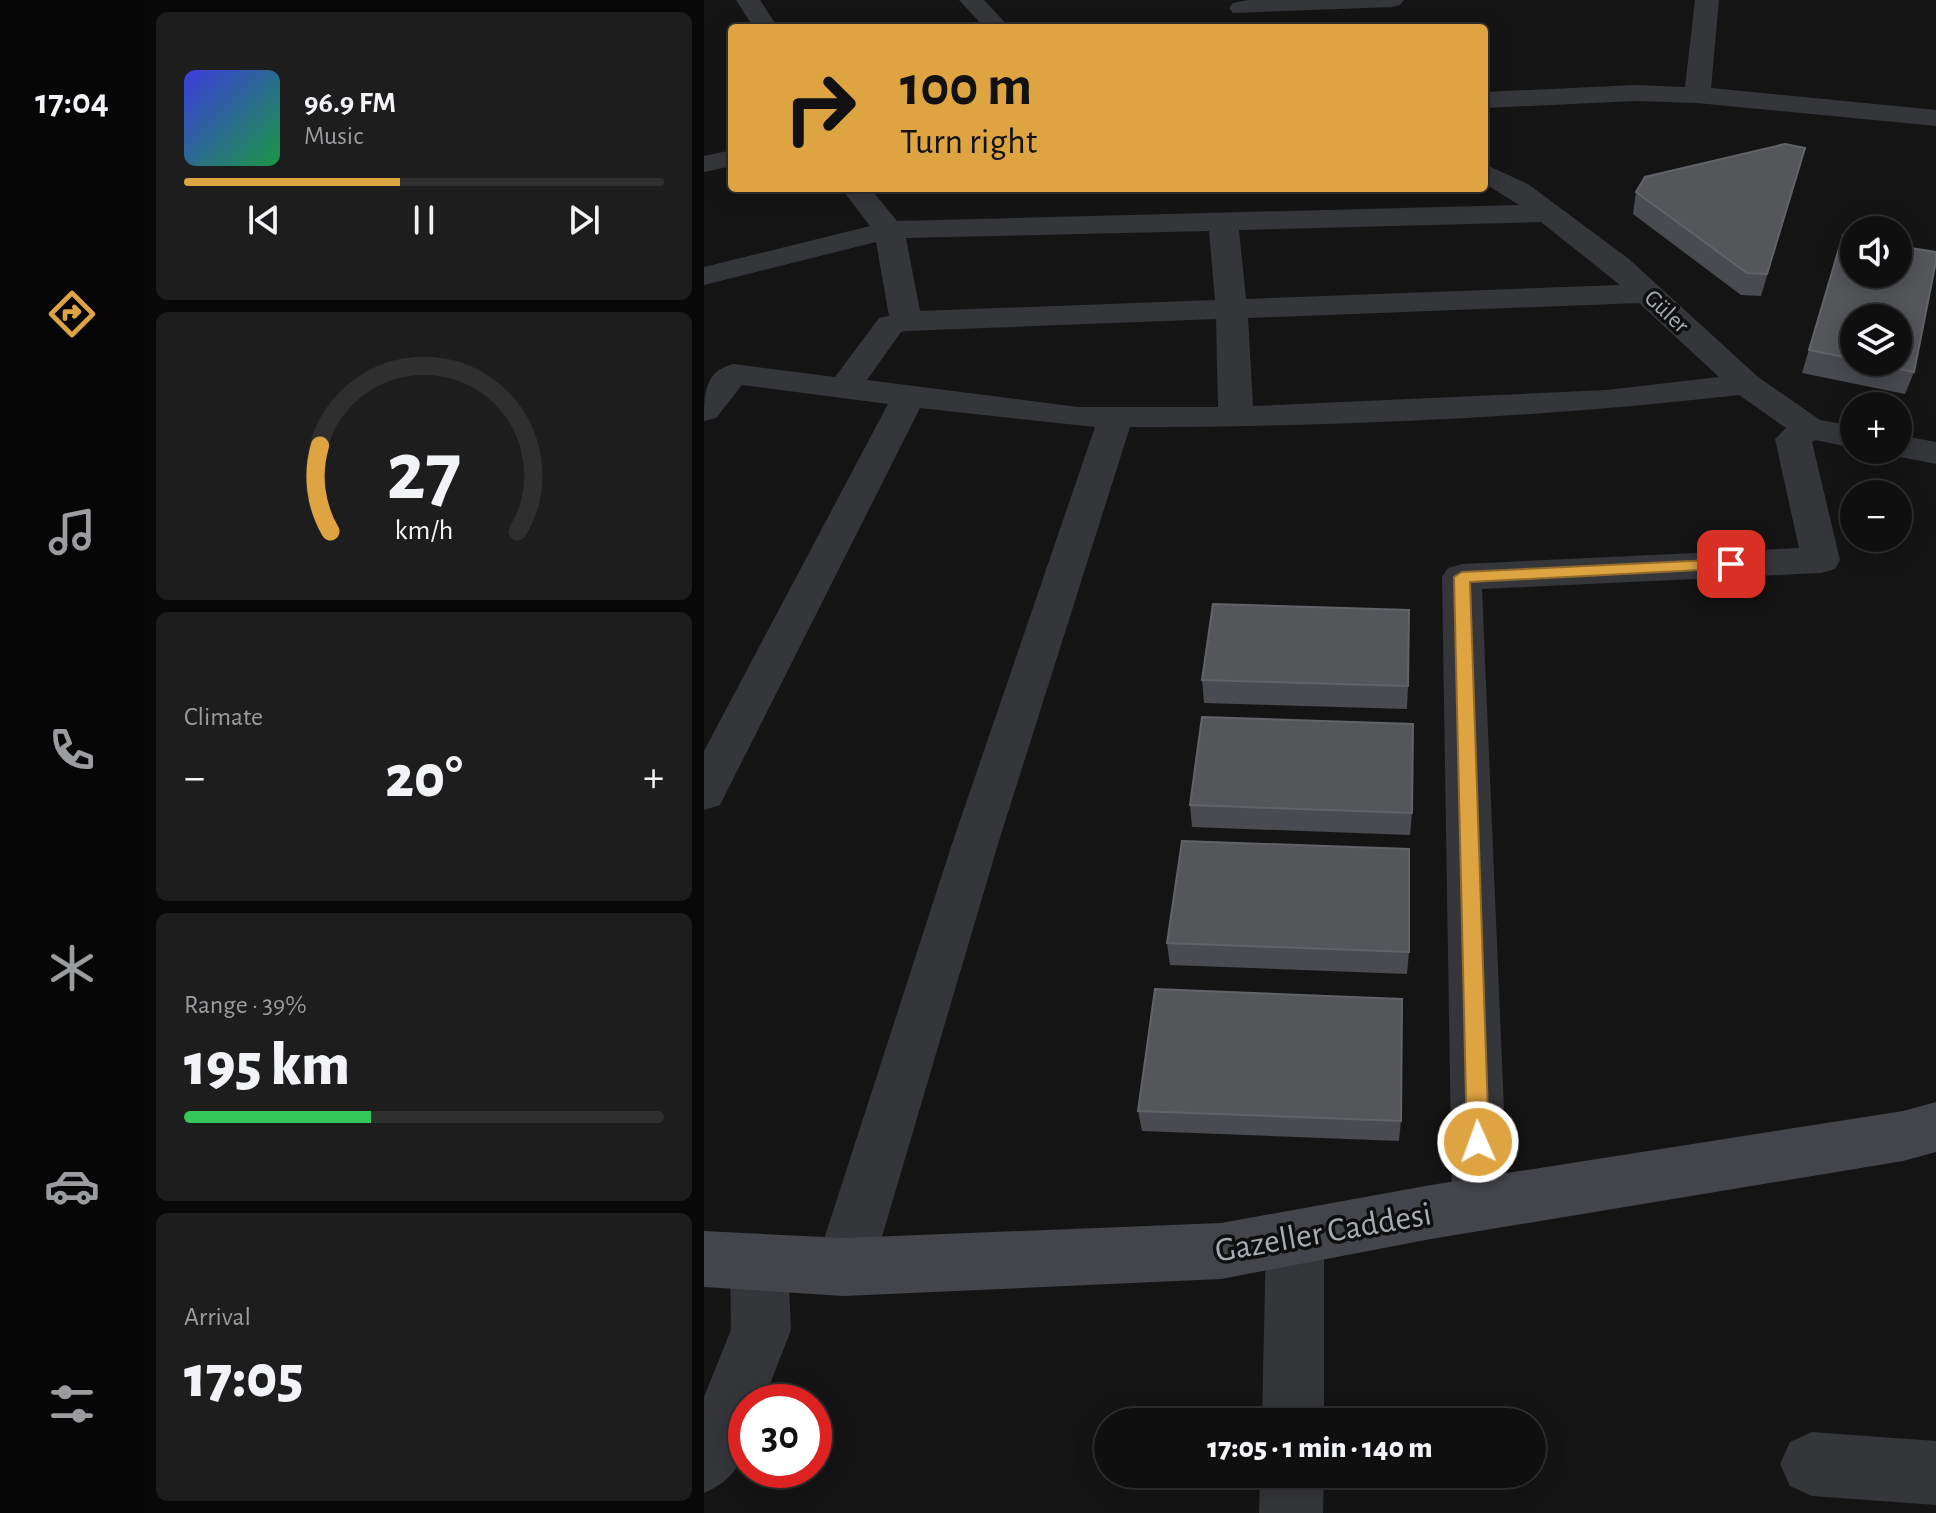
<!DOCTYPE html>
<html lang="en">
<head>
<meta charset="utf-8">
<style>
  :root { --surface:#0f0f10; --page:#1d1d1e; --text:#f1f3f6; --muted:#9b9c9f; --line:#2f2f30; --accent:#dfa442 }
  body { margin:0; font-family:"Alegreya Sans",sans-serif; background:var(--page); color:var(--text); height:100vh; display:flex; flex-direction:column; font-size:30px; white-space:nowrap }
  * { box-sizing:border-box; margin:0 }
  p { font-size:26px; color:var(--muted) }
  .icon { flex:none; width:44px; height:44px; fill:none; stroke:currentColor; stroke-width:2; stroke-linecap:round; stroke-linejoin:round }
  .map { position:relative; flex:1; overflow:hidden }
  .panel { display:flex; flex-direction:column; gap:12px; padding:12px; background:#080809; width:560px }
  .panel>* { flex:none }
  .top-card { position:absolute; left:24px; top:24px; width:760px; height:168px; border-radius:8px; box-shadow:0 4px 20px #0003,0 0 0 2px var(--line); background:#dfa442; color:#111; overflow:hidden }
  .tools { position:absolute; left:1136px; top:216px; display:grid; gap:16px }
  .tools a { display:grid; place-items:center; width:72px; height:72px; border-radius:50%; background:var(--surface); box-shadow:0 4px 20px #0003,0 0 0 2px var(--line); font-size:40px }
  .speed { position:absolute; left:24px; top:1384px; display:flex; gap:16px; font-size:40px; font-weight:700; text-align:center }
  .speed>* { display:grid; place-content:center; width:104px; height:104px; border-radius:50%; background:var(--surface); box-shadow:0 4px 20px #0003,0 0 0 2px var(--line); line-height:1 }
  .speed .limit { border:12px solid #d22; background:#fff; color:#111 }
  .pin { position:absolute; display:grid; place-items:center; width:68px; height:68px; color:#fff; margin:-34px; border-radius:16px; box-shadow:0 4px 12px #0006 }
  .me { position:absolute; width:88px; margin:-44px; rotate:358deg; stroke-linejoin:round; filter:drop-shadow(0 0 6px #0008) }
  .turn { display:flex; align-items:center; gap:28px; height:168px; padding:0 40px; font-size:36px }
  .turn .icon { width:104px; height:104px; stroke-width:2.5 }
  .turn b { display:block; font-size:56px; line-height:68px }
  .big { font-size:60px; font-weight:800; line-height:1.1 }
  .panel .tile { flex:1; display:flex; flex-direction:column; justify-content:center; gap:12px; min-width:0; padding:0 28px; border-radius:12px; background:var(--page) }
  .panel .dial { align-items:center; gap:0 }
  .dial svg { height:208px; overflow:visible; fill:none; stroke:var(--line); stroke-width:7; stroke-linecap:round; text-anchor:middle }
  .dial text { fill:var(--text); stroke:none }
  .song { display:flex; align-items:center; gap:24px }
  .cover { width:96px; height:96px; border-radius:12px; background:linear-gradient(135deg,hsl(240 70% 55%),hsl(140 70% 35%)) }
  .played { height:8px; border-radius:4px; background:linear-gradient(90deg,var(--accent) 45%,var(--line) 45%) }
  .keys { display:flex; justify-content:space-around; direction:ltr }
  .heat { display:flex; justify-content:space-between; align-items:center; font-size:44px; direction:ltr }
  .charge { height:12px; border-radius:6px; background:linear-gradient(90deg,#34c759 39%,var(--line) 0) }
  .trip { position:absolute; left:390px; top:1408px; width:452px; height:80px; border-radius:40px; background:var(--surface); box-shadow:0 4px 20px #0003,0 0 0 2px var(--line); font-weight:800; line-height:80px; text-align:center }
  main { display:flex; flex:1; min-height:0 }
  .dock { display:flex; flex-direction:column; width:144px; justify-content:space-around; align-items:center; background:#060606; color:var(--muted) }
  .dock .icon { width:56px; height:56px }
  .dock .active { color:var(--accent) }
  .dock b { font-size:36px; color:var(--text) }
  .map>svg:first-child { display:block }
</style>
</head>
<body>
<main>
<nav class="dock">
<b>17:04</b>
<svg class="icon active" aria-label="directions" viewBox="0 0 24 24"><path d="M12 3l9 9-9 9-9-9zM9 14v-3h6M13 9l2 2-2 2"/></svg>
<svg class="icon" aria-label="music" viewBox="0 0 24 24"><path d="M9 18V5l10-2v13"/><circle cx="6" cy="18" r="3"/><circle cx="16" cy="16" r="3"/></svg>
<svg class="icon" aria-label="phone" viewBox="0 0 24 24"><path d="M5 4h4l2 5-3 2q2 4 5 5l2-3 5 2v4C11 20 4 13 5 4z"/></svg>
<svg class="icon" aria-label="climate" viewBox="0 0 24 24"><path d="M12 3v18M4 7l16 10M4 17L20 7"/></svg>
<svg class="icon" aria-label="car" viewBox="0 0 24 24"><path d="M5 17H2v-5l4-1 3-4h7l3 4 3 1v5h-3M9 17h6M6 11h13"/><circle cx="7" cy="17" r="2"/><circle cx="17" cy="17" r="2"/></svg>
<svg class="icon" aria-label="filters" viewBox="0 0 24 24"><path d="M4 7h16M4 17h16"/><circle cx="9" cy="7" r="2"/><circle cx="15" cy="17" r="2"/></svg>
</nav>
<section class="panel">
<div class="tile">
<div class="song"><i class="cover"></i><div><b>96.9 FM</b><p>Music</p></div></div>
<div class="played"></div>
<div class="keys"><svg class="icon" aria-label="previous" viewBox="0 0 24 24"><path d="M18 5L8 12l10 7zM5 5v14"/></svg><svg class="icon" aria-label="pause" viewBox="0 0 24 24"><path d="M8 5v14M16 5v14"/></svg><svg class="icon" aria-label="next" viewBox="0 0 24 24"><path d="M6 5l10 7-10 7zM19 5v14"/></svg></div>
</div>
<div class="tile dial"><svg viewBox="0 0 100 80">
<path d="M14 69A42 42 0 1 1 86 69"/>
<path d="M14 69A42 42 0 0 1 10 36" stroke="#dfa442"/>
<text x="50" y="56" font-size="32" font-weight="700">27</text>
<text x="50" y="72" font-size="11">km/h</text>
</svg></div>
<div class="tile"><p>Climate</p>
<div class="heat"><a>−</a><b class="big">20°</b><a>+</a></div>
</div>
<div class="tile"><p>Range · 39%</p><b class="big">195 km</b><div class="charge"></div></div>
<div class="tile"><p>Arrival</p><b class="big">17:05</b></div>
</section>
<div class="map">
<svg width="1232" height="1513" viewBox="0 0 1232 1513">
  <rect width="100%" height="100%" fill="#141415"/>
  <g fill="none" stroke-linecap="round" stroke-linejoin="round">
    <path fill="#35363a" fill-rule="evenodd" d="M32,0H56L74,28H50Z
      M255,0H280L306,28H281Z
      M544,0H700L696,5L688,7L529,13L525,8L529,3Z
      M991,0H1015L1007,88L1232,110V126L993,103L932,101L780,108V92L932,85L981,87Z
      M28,150V166L0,172V156Z
      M780,164L824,184L925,259L1054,377L1116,420L1150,426V448L1111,440L1108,442L1136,560L1131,569L1117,573L778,589L804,1204L796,1223L776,1231L756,1223L748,1204L738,577L744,568L758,564L1095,548L1071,439L1082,428L1035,395C834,418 629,427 426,427L294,844L169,1267L160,1287L140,1296L120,1287L111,1267L248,844L391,427L216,408L16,805L0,810V751L184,404L38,385L12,418L0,421C0,395 0,371 29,364L131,377L175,318L185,316L172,242L0,285V267L166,226L137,188H166L193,221L815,205L780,183ZM837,222L916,285L542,299L535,230ZM505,231L511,300L216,311L202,238ZM935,303L1015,377L903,390L549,406L544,318ZM512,319L514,407H374L163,380L197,332L202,331Z
      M1194,435L1232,442V464L1181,454L1179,450H1194Z
      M591,1211L611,1219L620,1239V1422H558L562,1239L571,1219Z
      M55,1235L75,1244L84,1264L87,1330L59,1402H42C42,1445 44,1474 0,1493V1397L27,1330L26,1264L35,1244Z
      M1108,1432L1232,1441V1505L1108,1496L1086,1486L1076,1464L1086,1442Z
      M556,1474H620L619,1513H555Z"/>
    <path fill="#44454a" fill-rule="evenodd" d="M1232,1102V1152L1199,1161L727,1239L517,1279L140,1296L0,1287V1231L140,1238L517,1223L727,1185L1199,1111Z"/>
  </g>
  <path fill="#4a4b50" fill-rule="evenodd" d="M1095,169L1057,296L1037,295L929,214L932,192Z
    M1139,235L1210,372L1201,394L1098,373ZM1150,318L1194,362H1150Z
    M498,680L704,686L703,709L500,703Z
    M486,805L708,813L706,835L488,827Z
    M463,943L705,952L703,974L466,965Z
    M434,1111L697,1121L695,1141L438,1131Z"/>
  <path fill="#303134" d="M1101,148L1095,169L1057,296L1063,274Z"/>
  <path fill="#54565a" stroke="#616368" stroke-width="2" d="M1081,144L1101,148L1063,274L1043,273L932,192L941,177Z
    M1139,235L1150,238V274H1194V246L1232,252V261L1210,372L1162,362H1194V318H1150V359L1105,350Z
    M509,604L705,610L704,686L498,680Z
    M498,717L709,724L708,813L486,805Z
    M478,841L705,849V952L463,943Z
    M451,989L698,999L697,1121L434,1111Z"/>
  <path fill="#dfa442" stroke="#916b2b" stroke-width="2" d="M1027,559L1035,564L1033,568L766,582L785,1142L782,1149L774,1152L766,1149L763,1142L750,577L758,572Z"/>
  <g text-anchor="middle" stroke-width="7" stroke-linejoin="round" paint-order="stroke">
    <g font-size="24" fill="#a7acb4" stroke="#0f0f10">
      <text transform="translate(963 311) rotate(43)" y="8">Güler</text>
    </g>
    <g font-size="34" fill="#a7acb4" stroke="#0f0f10">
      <text transform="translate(619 1231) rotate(-10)" y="12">Gazeller Caddesi</text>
    </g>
  </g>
</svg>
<div class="tools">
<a><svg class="icon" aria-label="sound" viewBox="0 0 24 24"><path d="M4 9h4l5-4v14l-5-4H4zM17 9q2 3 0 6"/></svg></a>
<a><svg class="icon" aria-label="layers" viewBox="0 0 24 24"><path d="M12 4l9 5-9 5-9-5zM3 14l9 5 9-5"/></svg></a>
<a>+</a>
<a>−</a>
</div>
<div class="speed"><div class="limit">30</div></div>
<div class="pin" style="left:1027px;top:564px;background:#d93025"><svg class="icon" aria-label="arrive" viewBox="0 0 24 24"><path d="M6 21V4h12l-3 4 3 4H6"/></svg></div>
<svg class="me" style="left:774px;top:1142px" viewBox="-20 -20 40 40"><circle r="17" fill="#dfa442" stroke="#fff" stroke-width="3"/><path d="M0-11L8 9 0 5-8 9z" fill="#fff"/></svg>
<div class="trip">17:05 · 1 min · 140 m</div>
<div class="top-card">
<div class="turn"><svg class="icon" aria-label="right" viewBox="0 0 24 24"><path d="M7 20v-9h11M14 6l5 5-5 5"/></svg><div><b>100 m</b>Turn right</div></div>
</div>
</div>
</main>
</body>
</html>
